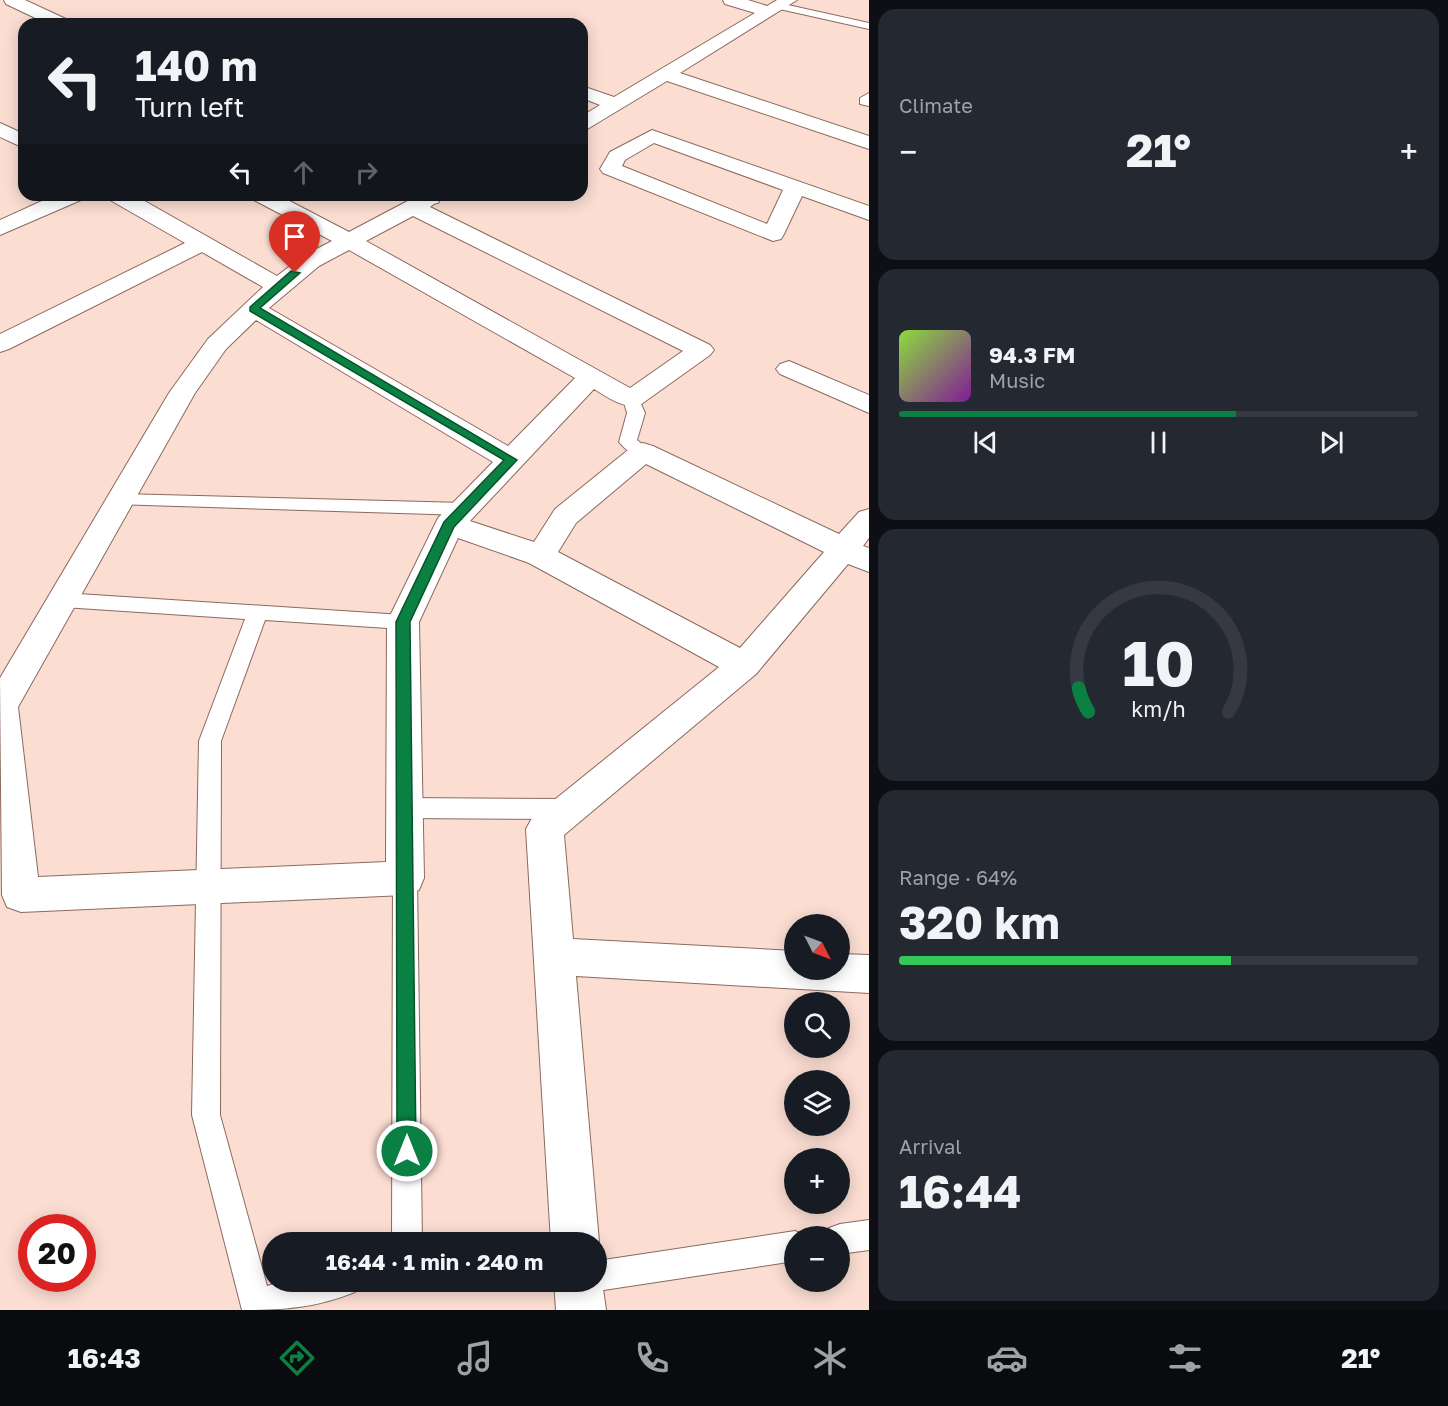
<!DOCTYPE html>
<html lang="en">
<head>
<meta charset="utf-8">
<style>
  :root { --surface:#171b24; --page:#242831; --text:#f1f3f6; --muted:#9ea1a6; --line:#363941; --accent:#0b8043 }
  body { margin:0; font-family:"Golos Text",sans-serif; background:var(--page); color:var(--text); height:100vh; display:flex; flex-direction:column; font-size:22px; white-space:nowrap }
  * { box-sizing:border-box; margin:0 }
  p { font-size:20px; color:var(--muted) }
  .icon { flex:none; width:33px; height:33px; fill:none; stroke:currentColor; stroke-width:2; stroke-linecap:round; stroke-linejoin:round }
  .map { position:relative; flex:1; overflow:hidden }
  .drawer { display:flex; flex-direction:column; gap:9px; padding:9px; background:#0d0f14; width:579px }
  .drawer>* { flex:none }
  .hud { position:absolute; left:18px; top:18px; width:570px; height:183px; border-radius:18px; box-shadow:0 3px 15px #0003; background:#171b24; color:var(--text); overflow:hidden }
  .needle { width:39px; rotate:132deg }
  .fabs { position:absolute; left:784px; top:914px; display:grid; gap:12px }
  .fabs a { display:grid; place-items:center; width:66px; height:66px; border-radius:50%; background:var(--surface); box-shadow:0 3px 15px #0003; font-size:30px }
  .speed { position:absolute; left:18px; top:1214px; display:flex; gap:12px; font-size:30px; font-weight:700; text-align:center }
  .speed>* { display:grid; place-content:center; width:78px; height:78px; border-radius:50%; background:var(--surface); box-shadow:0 3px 15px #0003; line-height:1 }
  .speed .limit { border:9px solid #d22; background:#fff; color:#111 }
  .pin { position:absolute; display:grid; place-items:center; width:51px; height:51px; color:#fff; margin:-62px -26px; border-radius:50% 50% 50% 0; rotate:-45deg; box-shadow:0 0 6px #0007 }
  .pin .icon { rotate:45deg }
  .me { position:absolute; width:66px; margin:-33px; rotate:0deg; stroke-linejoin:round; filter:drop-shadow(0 0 4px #0008) }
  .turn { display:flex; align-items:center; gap:21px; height:126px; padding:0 18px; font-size:27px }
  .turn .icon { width:78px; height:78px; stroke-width:2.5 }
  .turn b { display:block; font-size:42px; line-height:51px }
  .lanes { display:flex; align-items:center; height:57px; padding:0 18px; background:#0003; justify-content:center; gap:30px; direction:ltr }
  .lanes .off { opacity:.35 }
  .big { font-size:45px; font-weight:700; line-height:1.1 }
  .drawer .widget { flex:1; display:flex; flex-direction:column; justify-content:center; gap:9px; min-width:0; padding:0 21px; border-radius:18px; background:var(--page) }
  .drawer .dial { align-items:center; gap:0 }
  .dial svg { height:156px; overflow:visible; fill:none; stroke:var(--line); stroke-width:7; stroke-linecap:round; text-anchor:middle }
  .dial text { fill:var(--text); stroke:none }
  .song { display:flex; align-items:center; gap:18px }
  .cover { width:72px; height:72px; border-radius:9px; background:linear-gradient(135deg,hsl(90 70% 55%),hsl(290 70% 35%)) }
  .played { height:6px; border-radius:3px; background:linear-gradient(90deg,var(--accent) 65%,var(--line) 65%) }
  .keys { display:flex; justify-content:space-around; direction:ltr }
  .heat { display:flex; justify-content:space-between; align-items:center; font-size:33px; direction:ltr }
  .charge { height:9px; border-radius:4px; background:linear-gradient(90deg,#34c759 64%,var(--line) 0) }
  .trip { position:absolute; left:262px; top:1232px; width:345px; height:60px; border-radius:30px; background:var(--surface); box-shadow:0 3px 15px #0003; font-weight:700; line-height:60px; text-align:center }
  .dock { display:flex; height:96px; justify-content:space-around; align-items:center; background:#090b0e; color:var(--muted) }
  .dock .icon { width:42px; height:42px }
  .dock .selected { color:var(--accent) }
  .dock b { font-size:27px; color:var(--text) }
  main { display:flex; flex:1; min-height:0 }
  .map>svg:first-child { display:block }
</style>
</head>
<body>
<main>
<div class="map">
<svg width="869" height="1310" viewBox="0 0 869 1310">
  <rect width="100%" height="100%" fill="#fbddd2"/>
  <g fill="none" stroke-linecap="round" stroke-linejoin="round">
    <defs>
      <path id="lane" d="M779,3L869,23V29L775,8L774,6Z
        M869,93V106L860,104V98Z
        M631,394L637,395L645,413L637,440L652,452L649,456C638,459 626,451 619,442L627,413L623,399L625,395Z
        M121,494L464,503L471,505L473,509L471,513L464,515L114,504L112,500L114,496Z
        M63,593L403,615L410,617L413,622L410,627L403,629L265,620L221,741L220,1115L267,1286L284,1281H359L355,1292C315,1308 284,1310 242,1310L192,1115L199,741L245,619L63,607L56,605L53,600L56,595Z
        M404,798L569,799L577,802L581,809L577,816L569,819L404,818L396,815L392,808L396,801Z
        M405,867L414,870L417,878L422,1242H392L393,878L396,870Z
        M869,1220V1250L840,1254V1236H826L829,1228L840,1224Z
        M795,1231L806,1236H795V1261L597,1291L586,1287L584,1281H597V1261Z"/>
      <path id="street" d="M723,0H748L767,6L777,0H797L680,73L869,136V149L667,81L589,128L582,130V116L600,105L582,98V86L614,97L755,13L725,4Z
        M0,123L24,134V148L0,137Z
        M652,130L869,206V220L802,196L784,234L781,239L773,241L603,173L600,169L610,152ZM654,143L783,190L767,224L622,166L625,160Z
        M55,195H84L81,200L0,235V220Z
        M107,195H134L277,276L303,256L332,241L254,200L251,195H278L349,232L419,195H441L443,197L430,207L710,345L714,350L710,355L640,405C623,409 609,398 594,389L470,521L534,542L555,509L633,446L643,443L653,446L839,534L859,512L869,509V538L863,546L869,548V572L848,564L756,674L564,835L573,939L795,951V969H840V954L869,955V993L576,976L599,1242L597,1246V1242H551L526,829L532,818L719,667L529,563L458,538L419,622L424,878L419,890L405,895L21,912L7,907L2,895L0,678L169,393L208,339L263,287L202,252L9,349L0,352V334L185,243L110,200ZM413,216L683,351L630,388L366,241ZM349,250L575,378L508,446L269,308L319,266ZM256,320L493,462L438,518L387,622L386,862L38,877L18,707L195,393L226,349ZM646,464L824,552L740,648L558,552L576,523Z
        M789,361L869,395V413L780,374L776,369L780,364Z
        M597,1268L602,1281L606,1310H556L554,1281H597Z"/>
      <path id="secondary" d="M4,0H25L68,20L71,24H48L6,4Z
        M412,195H439L441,198L438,203C428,205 418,204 412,195Z"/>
    </defs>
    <use href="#lane" stroke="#8b6a5e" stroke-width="2"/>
    <use href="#street" stroke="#8b6a5e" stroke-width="2"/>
    <use href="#secondary" stroke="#8b6a5e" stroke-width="2"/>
    <use href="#lane" fill="#fff" fill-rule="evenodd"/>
    <use href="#street" fill="#fff" fill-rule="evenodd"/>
    <use href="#secondary" fill="#fff" fill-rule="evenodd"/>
  </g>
  <path fill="#0b8043" stroke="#07532c" stroke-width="1.5" d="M291,271L300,273L260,308L517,460L454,527L410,622L416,1151L413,1158L407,1160L400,1158L397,1151L396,622L444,522L504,460L250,311V307Z"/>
</svg>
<div class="fabs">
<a><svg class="needle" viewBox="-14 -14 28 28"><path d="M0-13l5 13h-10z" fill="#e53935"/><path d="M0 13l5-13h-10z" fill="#9ea1a6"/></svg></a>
<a><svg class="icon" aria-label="search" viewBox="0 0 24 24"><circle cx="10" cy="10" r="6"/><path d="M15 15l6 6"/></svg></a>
<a><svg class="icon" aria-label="layers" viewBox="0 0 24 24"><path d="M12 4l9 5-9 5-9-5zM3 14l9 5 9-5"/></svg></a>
<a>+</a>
<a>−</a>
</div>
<div class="speed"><div class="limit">20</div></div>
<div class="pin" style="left:295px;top:273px;background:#d93025"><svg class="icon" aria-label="arrive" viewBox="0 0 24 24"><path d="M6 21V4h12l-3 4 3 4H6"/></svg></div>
<svg class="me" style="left:407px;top:1151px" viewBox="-20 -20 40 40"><circle r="17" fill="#0b8043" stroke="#fff" stroke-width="3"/><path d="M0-11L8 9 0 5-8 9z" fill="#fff"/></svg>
<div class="trip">16:44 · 1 min · 240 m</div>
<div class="hud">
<div class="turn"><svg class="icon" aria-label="left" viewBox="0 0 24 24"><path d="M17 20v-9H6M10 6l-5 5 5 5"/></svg><div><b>140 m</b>Turn left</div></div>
<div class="lanes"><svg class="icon" aria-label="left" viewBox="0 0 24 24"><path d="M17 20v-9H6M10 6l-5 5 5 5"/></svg><svg class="icon off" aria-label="ahead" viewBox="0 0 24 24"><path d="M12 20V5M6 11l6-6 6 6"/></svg><svg class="icon off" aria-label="right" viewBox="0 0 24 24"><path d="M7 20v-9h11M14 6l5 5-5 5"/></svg></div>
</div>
</div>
<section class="drawer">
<div class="widget"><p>Climate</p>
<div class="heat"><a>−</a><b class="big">21°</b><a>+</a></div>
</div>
<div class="widget">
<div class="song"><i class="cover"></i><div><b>94.3 FM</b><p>Music</p></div></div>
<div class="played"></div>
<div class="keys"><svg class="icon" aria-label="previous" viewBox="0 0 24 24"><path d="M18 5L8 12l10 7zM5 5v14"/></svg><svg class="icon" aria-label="pause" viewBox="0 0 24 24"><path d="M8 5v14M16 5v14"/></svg><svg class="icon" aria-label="next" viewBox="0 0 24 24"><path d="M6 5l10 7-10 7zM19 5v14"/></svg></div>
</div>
<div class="widget dial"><svg viewBox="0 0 100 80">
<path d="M14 69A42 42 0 1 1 86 69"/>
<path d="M14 69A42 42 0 0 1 9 57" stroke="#0b8043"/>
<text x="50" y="56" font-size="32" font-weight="700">10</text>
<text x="50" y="72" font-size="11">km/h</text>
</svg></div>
<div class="widget"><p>Range · 64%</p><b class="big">320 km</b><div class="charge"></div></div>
<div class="widget"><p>Arrival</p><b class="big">16:44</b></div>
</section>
</main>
<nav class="dock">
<b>16:43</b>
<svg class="icon selected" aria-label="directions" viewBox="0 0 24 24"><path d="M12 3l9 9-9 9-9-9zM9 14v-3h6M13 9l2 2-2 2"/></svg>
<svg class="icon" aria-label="music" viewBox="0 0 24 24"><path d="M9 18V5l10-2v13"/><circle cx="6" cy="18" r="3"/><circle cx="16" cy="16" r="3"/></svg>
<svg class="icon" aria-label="phone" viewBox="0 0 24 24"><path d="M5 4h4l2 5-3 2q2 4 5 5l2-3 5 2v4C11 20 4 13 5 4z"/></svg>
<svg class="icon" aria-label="climate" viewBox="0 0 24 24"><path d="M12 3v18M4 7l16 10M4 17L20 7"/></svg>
<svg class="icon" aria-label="car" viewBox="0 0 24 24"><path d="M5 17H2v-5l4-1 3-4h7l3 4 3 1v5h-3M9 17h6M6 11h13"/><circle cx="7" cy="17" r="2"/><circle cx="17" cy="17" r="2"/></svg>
<svg class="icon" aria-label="filters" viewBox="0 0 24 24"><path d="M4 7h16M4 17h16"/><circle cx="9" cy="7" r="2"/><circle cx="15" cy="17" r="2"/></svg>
<b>21°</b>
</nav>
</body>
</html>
